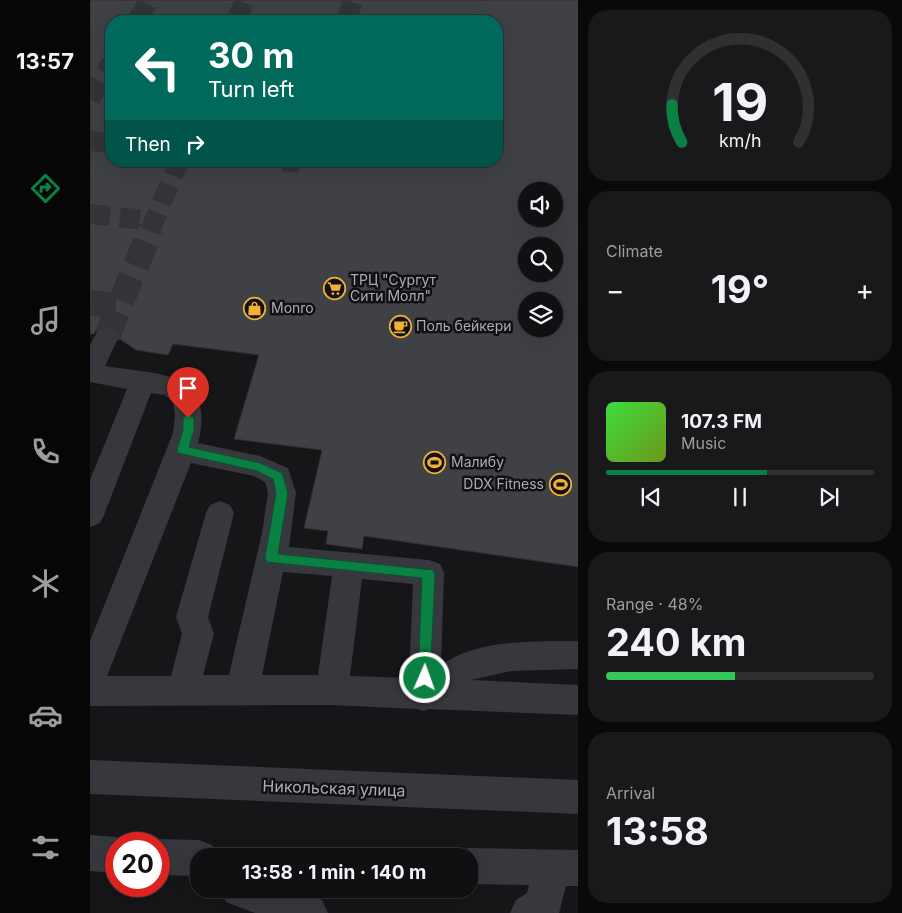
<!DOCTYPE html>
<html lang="en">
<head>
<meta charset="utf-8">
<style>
  :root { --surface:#101012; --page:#19191b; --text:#f1f3f6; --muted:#9c9d9f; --line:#303032; --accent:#0b8043 }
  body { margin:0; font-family:Inter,sans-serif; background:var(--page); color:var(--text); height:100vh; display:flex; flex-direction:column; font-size:19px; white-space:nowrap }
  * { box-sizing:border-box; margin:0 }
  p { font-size:16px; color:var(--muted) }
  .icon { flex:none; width:28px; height:28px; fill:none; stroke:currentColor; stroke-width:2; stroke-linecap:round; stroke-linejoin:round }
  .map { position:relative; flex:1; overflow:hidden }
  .sheet { display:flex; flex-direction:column; gap:10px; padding:10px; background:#09090a; width:324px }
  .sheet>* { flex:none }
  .hud { position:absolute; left:15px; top:15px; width:398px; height:152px; border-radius:20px; box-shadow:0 5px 20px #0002,0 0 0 1px var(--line); background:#00695c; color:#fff; overflow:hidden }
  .buttons { position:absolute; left:428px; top:182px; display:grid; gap:10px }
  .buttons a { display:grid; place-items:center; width:45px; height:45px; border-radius:50%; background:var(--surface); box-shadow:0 5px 20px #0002,0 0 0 1px var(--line); font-size:25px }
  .speed { position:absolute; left:15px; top:832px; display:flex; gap:10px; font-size:25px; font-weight:700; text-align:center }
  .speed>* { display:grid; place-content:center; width:65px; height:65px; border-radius:50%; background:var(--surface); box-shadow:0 5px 20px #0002,0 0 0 1px var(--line); line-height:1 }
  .speed .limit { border:8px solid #d22; background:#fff; color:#111 }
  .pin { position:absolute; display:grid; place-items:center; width:42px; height:42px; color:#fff; margin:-51px -21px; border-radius:50% 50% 50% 0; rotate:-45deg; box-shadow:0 0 5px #0007 }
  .pin .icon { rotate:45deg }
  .me { position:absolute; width:55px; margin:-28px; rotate:2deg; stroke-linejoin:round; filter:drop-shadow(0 0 4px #0008) }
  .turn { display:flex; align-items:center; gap:18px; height:105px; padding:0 20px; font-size:22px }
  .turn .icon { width:65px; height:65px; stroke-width:2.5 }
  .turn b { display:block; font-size:35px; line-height:42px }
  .then { display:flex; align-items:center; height:48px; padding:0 20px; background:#0003; gap:10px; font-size:19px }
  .big { font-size:38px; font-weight:700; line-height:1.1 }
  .sheet .tile { flex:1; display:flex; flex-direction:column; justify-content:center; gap:8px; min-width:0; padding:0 18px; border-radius:20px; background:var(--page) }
  .sheet .dial { align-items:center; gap:0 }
  .dial svg { height:130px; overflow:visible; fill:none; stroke:var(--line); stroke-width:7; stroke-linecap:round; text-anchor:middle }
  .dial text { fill:var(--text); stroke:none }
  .song { display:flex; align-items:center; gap:15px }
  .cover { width:60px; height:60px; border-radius:8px; background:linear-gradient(135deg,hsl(120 70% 55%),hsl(80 70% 35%)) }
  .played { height:5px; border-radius:2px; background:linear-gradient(90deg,var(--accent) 60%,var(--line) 60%) }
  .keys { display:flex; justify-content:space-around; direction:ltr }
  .heat { display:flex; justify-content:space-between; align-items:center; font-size:28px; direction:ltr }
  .charge { height:8px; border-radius:4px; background:linear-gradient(90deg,#34c759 48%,var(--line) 0) }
  .trip { position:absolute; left:100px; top:848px; width:288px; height:50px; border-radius:20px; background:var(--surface); box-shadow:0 5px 20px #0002,0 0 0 1px var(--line); font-weight:700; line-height:50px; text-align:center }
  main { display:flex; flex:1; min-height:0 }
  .tabs { display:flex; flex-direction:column; width:90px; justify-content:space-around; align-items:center; background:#060607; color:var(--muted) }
  .tabs .icon { width:35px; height:35px }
  .tabs .active { color:var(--accent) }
  .tabs b { font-size:22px; color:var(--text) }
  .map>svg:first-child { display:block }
</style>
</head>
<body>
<main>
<nav class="tabs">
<b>13:57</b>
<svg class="icon active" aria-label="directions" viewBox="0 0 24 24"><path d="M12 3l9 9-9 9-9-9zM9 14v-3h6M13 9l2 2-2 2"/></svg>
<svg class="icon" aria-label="music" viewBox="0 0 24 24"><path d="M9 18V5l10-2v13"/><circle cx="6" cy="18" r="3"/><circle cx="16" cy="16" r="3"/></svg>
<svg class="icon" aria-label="phone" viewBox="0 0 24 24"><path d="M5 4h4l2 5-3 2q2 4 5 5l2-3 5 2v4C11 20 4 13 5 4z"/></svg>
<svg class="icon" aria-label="climate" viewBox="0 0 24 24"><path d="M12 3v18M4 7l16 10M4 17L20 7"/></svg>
<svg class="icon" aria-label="car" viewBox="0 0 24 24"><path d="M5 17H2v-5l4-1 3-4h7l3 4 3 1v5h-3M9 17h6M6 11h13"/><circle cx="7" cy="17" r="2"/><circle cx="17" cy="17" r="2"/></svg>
<svg class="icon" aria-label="filters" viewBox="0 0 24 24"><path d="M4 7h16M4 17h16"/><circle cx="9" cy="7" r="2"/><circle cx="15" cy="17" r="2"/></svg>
</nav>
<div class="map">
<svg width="489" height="913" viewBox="0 0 489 913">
  <rect width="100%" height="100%" fill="#161618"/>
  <path fill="#404145" stroke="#303034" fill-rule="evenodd" d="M0,0H489V567L274,536L272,549L236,544L238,531L214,528L232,450L144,439L169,355L83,344L78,355L46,350L30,339L31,335L28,329L18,325L7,328L4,334H0ZM21,21H406V161H21ZM436,191H464V219H436ZM436,246H464V274H436ZM436,301H464V329H436Z"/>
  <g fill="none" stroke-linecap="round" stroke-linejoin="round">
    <path stroke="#333438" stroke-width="20" stroke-dasharray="20 10" stroke-linecap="butt" d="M47,21L59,0
      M146,21L155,0
      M256,21L263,0
      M0,99L21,63
      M0,141L21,143
      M193,161L210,163
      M0,214L64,221
      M60,231L89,161"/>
    <path stroke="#333438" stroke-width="26" stroke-dasharray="26 12" stroke-linecap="butt" d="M0,303L29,306
      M17,336L61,229"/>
    <path fill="#37383d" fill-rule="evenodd" d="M17,327L26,330L29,336L15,366C67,375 127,369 108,443L170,456L198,468L206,493L199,547L339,560L350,564L354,573L351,665C390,638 443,642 489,641V669L421,671L381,680L489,685V715L339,709L334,711L327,709L242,705L0,706V641L83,433L85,415L83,402L75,395L61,393L14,515L10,523L0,527V480L37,389L0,382V345L8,330ZM101,463L164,476L175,482L178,493L172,533L139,675H113L124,634L118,617L144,513L140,505L130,501L120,505L116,513L86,617L92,634L81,676H17ZM193,572L242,576L228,675H172ZM272,579L323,584L319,678L260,676Z
      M0,760L489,780V814L0,794Z
      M0,835L26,837L39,842L26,844V873L0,871Z
      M69,839L109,840L122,845L126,856H109V876L69,875V844H57Z
      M379,848L489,850V886H476L469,913H420L426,900L437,893L439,885L379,884V856H365L366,853Z
      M131,889H203L232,900L238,913H165L136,902Z"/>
  </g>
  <path fill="#0b8043" stroke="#07532c" d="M98,414L104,418V430L99,447L170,463L192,473L198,493L188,554L343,570L345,574L340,682L335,684L330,682L328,678L332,578L177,562L175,558L186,493L183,479L167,471L88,453L87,450L93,430V418Z"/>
  <defs>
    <symbol id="supermarket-ring" viewBox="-11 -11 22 22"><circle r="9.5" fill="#111113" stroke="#f2b134" stroke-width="1.5"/><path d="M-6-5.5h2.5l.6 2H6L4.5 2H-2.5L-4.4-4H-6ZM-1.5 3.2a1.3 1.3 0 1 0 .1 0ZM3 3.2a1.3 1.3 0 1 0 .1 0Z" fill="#f2b134"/></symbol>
    <symbol id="shop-ring" viewBox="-11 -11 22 22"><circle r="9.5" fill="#111113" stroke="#f2b134" stroke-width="1.5"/><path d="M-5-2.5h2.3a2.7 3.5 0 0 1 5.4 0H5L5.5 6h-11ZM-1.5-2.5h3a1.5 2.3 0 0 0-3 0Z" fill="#f2b134"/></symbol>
    <symbol id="cafe-ring" viewBox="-11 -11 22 22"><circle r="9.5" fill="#111113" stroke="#f2b134" stroke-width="1.5"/><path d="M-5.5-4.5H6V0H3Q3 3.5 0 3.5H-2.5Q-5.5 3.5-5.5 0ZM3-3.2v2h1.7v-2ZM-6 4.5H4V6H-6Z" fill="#f2b134"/></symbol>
    <symbol id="stadium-ring" viewBox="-11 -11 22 22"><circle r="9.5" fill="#111113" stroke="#f2b134" stroke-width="1.5"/><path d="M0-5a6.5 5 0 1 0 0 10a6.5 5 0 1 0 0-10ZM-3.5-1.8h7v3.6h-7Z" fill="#f2b134"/></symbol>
  </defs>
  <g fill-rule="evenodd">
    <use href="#supermarket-ring" x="232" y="276" width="25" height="25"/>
    <use href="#shop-ring" x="152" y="296" width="25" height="25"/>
    <use href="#cafe-ring" x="298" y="314" width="25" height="25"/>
    <use href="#stadium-ring" x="332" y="450" width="25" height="25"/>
    <use href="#stadium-ring" x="458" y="472" width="25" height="25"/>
  </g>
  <g text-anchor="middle" stroke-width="5" stroke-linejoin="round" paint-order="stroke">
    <g font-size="14" fill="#a8adb8" stroke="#111113" text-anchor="start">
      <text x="260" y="285">ТРЦ "Сургут<tspan x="260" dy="16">Сити Молл"</tspan></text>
      <text x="181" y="313">Monro</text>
      <text x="326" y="331">Поль бейкери</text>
      <text x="361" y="467">Малибу</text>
      <text x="454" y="489" text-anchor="end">DDX Fitness</text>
    </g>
    <g font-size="16" fill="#a8adb8" stroke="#111113">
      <text transform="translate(244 788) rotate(2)" y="6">Никольская улица</text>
    </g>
  </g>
</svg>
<div class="buttons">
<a><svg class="icon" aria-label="sound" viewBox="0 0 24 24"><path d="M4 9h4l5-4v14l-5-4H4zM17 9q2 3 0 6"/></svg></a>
<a><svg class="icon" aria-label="search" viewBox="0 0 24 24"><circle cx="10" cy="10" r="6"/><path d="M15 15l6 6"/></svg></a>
<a><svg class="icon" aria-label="layers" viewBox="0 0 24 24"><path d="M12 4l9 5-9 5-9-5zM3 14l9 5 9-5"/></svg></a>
</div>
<div class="speed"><div class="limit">20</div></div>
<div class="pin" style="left:98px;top:418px;background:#d93025"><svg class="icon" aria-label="arrive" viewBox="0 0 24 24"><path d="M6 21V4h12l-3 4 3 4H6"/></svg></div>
<svg class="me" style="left:335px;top:678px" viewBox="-20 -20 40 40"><circle r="17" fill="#0b8043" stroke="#fff" stroke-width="3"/><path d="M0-11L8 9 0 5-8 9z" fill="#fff"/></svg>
<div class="trip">13:58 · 1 min · 140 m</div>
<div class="hud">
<div class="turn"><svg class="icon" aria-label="left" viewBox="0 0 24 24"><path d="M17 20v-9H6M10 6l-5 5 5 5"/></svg><div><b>30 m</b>Turn left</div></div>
<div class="then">Then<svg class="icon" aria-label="right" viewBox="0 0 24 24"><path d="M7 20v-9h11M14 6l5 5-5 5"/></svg></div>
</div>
</div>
<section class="sheet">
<div class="tile dial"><svg viewBox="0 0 100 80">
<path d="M14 69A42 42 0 1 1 86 69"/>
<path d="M14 69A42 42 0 0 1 8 46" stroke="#0b8043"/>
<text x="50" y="56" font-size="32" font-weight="700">19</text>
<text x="50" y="72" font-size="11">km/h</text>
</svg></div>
<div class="tile"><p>Climate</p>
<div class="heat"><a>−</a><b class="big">19°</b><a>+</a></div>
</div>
<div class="tile">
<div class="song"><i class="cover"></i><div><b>107.3 FM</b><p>Music</p></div></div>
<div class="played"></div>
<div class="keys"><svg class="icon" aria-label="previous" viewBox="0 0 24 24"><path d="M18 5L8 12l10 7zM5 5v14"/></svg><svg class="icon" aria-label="pause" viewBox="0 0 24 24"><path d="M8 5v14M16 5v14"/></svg><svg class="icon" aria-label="next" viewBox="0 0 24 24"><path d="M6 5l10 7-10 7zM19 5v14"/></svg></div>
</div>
<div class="tile"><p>Range · 48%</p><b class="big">240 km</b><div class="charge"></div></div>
<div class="tile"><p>Arrival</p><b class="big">13:58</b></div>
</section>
</main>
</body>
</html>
